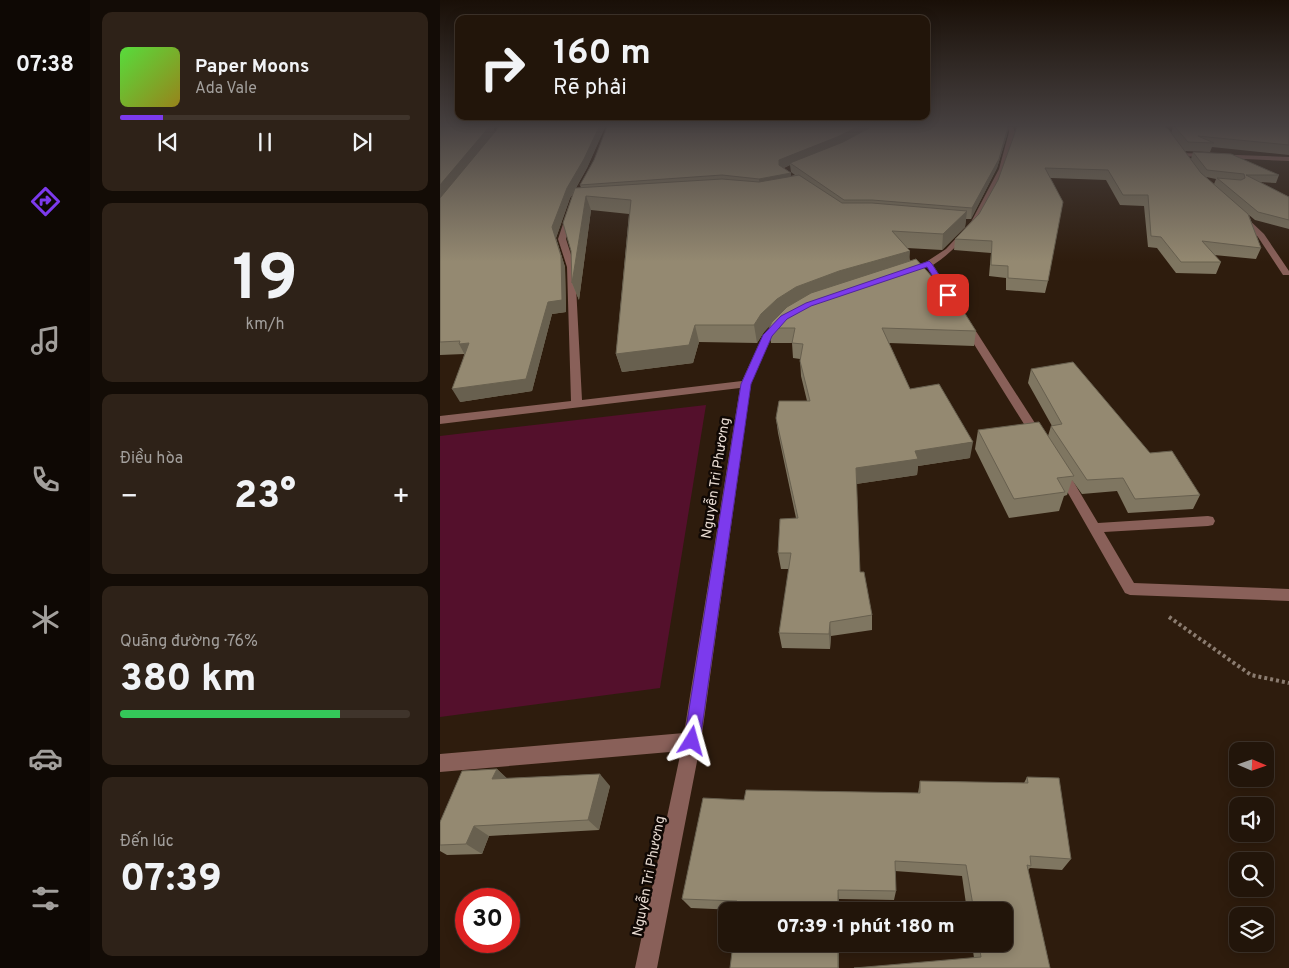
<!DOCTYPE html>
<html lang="vi">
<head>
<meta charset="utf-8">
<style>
  :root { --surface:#22150a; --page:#2e2218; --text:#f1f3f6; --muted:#a29f9c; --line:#3f342b; --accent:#7c3aed }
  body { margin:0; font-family:Overpass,sans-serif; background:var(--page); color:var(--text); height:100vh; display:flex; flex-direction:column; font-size:19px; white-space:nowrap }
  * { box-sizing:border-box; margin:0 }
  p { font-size:16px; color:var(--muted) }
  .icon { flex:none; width:28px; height:28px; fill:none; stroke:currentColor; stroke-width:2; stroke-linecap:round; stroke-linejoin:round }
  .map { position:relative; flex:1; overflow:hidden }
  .sheet { display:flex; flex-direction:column; gap:12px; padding:12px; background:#130c06; width:350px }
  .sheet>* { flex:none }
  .guide { position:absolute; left:15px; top:15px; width:475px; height:105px; border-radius:10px; box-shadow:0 2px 12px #0003,0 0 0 1px var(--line); background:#22150a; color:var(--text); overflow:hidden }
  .needle { width:32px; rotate:92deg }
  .tools { position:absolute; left:789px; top:742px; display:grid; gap:10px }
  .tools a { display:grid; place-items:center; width:45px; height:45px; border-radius:10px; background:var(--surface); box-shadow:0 2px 12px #0003,0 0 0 1px var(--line); font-size:25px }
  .speed { position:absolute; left:15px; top:888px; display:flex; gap:10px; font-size:25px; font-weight:700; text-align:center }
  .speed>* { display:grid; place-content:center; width:65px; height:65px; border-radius:50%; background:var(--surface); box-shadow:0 2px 12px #0003,0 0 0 1px var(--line); line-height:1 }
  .speed .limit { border:8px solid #d22; background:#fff; color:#111 }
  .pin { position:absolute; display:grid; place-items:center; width:42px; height:42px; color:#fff; margin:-21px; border-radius:10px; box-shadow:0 2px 8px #0006 }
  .me { position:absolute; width:55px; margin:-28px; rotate:8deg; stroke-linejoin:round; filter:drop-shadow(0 0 4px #0008) }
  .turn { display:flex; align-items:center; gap:18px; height:105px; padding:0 15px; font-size:22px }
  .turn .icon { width:65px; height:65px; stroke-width:2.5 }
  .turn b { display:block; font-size:35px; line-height:42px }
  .big { font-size:38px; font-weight:800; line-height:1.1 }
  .sheet .widget { flex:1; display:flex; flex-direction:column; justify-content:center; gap:8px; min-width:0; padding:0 18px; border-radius:10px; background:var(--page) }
  .sheet .dial { align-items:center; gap:0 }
  .dial b { font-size:65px; line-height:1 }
  .song { display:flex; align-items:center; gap:15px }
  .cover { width:60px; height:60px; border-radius:8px; background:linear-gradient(135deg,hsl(110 70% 55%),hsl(50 70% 35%)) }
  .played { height:5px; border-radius:2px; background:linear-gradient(90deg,var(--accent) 15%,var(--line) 15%) }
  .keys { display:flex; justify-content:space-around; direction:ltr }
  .heat { display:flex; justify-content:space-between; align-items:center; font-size:28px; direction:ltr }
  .charge { height:8px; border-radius:4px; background:linear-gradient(90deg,#34c759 76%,var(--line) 0) }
  .trip { position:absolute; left:278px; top:902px; width:295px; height:50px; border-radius:10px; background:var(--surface); box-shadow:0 2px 12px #0003,0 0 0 1px var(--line); font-weight:800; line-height:50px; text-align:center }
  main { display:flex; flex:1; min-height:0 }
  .tabs { display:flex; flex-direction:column; width:90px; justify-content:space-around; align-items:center; background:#0e0804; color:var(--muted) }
  .tabs .icon { width:35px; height:35px }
  .tabs .selected { color:var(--accent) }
  .tabs b { font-size:22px; color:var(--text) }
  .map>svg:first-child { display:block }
</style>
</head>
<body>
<main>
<nav class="tabs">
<b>07:38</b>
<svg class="icon selected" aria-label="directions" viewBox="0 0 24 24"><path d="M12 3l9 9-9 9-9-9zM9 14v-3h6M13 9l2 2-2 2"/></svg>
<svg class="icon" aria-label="music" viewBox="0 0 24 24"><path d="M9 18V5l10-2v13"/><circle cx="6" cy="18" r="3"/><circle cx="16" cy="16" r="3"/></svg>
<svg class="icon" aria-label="phone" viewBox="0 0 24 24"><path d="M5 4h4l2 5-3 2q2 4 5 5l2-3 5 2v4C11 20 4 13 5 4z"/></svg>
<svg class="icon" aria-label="climate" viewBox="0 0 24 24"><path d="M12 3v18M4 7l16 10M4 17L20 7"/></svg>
<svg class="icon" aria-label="car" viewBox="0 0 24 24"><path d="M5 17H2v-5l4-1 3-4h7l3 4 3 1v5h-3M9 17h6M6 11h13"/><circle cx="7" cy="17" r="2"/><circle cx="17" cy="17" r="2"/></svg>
<svg class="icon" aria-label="filters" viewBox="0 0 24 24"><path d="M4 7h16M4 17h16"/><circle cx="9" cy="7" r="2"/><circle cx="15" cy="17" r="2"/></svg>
</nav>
<section class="sheet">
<div class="widget">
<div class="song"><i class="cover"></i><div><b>Paper Moons</b><p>Ada Vale</p></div></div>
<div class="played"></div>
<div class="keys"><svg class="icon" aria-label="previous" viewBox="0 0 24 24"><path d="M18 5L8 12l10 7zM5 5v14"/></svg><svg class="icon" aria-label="pause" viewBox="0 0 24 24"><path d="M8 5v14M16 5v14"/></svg><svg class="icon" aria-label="next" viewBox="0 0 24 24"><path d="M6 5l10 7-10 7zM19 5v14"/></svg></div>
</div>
<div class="widget dial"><b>19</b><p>km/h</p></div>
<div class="widget"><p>Điều hòa</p>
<div class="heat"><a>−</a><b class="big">23°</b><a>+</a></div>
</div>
<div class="widget"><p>Quãng đường · 76%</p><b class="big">380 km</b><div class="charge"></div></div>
<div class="widget"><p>Đến lúc</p><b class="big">07:39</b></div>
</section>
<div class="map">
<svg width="849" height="968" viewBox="0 0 849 968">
  <rect width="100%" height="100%" fill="#2e1c0d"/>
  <path fill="#54102c" d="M266,405L220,688L0,717V436Z"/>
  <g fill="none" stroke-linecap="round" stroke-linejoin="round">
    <path stroke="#8b7c70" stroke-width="4" stroke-dasharray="3 3" stroke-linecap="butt" d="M729,617L811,675L849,683"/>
    <path fill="#896059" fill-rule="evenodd" d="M568,127H573L575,132C561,185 540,234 493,265L521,308L517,311L514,310L487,267L466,273L462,271L486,262L506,249L531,222L559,169L569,132Z
      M742,153L849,157V161L740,156Z
      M129,213L132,215L126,239L135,267L142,400L302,381L323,335L338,319H344L346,321L332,336L311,384L261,741L217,968H195L241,751L0,772V754L244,733L300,388L0,424V416L131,401L127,267L118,239L126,215Z
      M800,215H804L824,234L849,271V275H843L818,237L800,217Z
      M527,322L532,325L602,434L604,437L602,440H594L522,325Z
      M622,468L626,469L658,523L768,516L773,517L775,521L773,525L768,526L664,532L694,583L849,589V601L690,595L685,593L616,472Z"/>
  </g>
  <path fill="#7f7661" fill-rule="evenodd" d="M0,127H53L55,132L59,127H165L147,168L136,188H141L140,185L568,127L567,135L557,168L531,219H526L525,227L502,250L467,248L470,261L536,331L534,346L449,343L470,389L530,458L478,466L477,475L416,484L420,572L432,615V630L391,636L390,649L342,648L339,633L349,569H341L338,553L356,518L338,433L336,418L367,401L361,376L360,359L353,358L352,343H331L329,328L331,324L324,332L317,343L259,342L253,363L182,372L176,354L189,214L151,210L139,300L132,283L133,194L130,198L116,238L125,267L126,312L112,314L92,391L20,402L24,354L0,355ZM350,165L351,172L355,175L351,176V173L344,168Z
    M575,127H725L731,133L733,127H849V155L772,147L770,152L745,151L751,159L753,152L839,175L836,183L820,182L849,197V229L815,220L809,215L821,248L816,259L774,255L781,262L776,274L736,273L717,248L708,247L704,206L680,205L666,180L611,178L608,281L605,293L566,290V278L549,276L551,253L514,250L515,239L539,214L558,180L576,130ZM766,177L776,179L774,184Z
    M591,369L710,453L760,495L753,509L688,513L677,491L642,494L632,480L627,495L624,496L619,511L569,518L535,449L538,430L608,436L611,426H612L588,383Z
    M57,769L67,779L170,786L159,830L49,836L42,854L7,855L0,851V822Z
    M587,777L631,859L622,870L590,868L588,870L610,968L534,958L532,944H564V911H527L522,876L455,871L456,891L454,900L399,899L296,910L251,908L242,899L304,800L478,793L480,781L584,783Z"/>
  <path fill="#68604f" d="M49,127H53L55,132L0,201V185Z
    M159,127H165L147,168L130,198L116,238L125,267L126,312L112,314L92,391L20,402L12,389L112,227L127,188Z
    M417,127H433L397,146L350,163V165L339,170V160Z
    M568,127L567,135L557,168L531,219L532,208Z
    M351,173V183L320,189L319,179Z
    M146,196L151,210L139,300L132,283Z
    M527,211L525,227L502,250L503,234Z
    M470,251L469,267L339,316L324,332L317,343L314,325L321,314L337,299L356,287L399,271Z
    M255,325L259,342L253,363L182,372L176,354Z
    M29,343L26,357L19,344Z
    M533,442L530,458L478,466L477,475L416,484V468L475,451Z
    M390,622L391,636L390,649L389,634Z
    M57,769L70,781L52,779Z
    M160,774L170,786L159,830L148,820Z
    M34,826L49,836L42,854L26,844Z
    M398,890L399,899V911H398Z
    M398,944H399V968H398Z"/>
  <path fill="#948971" stroke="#68604f" d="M0,127H49L0,185Z
    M59,127H159L144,159L127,188L112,227L121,256L122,300L108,302L86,379L12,389L29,343L19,344L20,341L0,342V198Z
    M167,127H417L397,137L339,160V165L351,173L319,179L282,175L140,185L154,160Z
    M431,127H568L559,159L532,208L432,200H404L350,163L403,142Z
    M577,127H725L729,130L761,173L808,214L821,248L762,241L781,262H741L721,237L711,236L708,195H683L668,170L605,168L623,202L608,281L568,278V266L551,265L552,241L515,239L539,214L558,180Z
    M735,127H849V145L758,136L774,143L748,142Z
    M753,152L791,154L839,175H806L849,197V220L818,212L777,178L801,180L805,178L804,174L767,170Z
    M359,175L402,203H432L527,211L503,234L452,231L470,251L399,271L356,287L337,299L321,314L314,325H255L249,345L176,354L191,200L146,196L132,283L131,251L123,223L135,188L282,179L319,182Z
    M476,259L524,312L536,331L442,328L470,389L499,384L533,442L475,451L478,459L416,468L420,572H424L432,615L390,622L389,634L339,633L351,553H338L340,519L358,518L336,418L339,401H370L360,361L363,344L352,343L355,328H329L332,322L347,307L371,293Z
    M633,362L710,453L732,451L760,495L695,499L683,478L647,480L611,426L622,424L591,369Z
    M599,422L634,476L617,478L625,492L574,499L538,430Z
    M57,769L52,779L160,774L148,820L34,826L26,844L0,845V822L22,771Z
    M587,777L619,778L631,859L590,856L591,866L587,865L610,968H414L541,957L539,944H564V911H534L526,865L455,861L456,891L398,890V911H296L297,901L242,899L263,798L304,800L306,790L480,793V781L588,783Z
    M293,944H398V968H290Z"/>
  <linearGradient id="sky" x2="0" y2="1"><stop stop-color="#190f07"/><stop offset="0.48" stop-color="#464040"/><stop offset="1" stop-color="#464040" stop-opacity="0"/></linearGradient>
  <rect width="849" height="262" fill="url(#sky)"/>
  <path fill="#7c3aed" stroke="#51269a" d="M489,261L492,264L512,295L511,296H505L487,267L371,306L347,319L332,336L311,384L260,741L258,746L252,749L247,746L244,741L301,384L323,335L341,316L366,303Z"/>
  <g text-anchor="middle" stroke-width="5" stroke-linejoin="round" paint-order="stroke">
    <g font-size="14" fill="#e9dcd3" stroke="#100804">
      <text transform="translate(275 478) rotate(-81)" y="5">Nguyễn Tri Phương</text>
      <text transform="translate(208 876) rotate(-79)" y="5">Nguyễn Tri Phương</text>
    </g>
  </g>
</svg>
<div class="tools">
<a><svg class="needle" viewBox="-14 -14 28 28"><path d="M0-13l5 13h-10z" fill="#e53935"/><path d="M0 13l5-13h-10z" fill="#a29f9c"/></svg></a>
<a><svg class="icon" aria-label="sound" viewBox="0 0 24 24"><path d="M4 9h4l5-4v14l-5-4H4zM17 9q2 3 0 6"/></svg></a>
<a><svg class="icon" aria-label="search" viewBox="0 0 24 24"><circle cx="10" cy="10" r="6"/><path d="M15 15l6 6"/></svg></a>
<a><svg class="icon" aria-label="layers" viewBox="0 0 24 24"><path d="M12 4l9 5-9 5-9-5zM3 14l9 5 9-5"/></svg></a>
</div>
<div class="speed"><div class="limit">30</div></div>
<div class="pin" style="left:508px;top:295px;background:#d93025"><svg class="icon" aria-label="arrive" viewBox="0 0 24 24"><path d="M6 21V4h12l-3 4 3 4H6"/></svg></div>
<svg class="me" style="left:252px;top:741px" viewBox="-20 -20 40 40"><path d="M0-17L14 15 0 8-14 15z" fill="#7c3aed" stroke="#fff" stroke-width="4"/></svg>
<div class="trip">07:39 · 1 phút · 180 m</div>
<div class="guide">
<div class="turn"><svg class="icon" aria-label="right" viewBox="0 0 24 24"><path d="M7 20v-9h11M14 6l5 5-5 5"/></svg><div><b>160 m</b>Rẽ phải</div></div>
</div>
</div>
</main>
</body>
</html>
